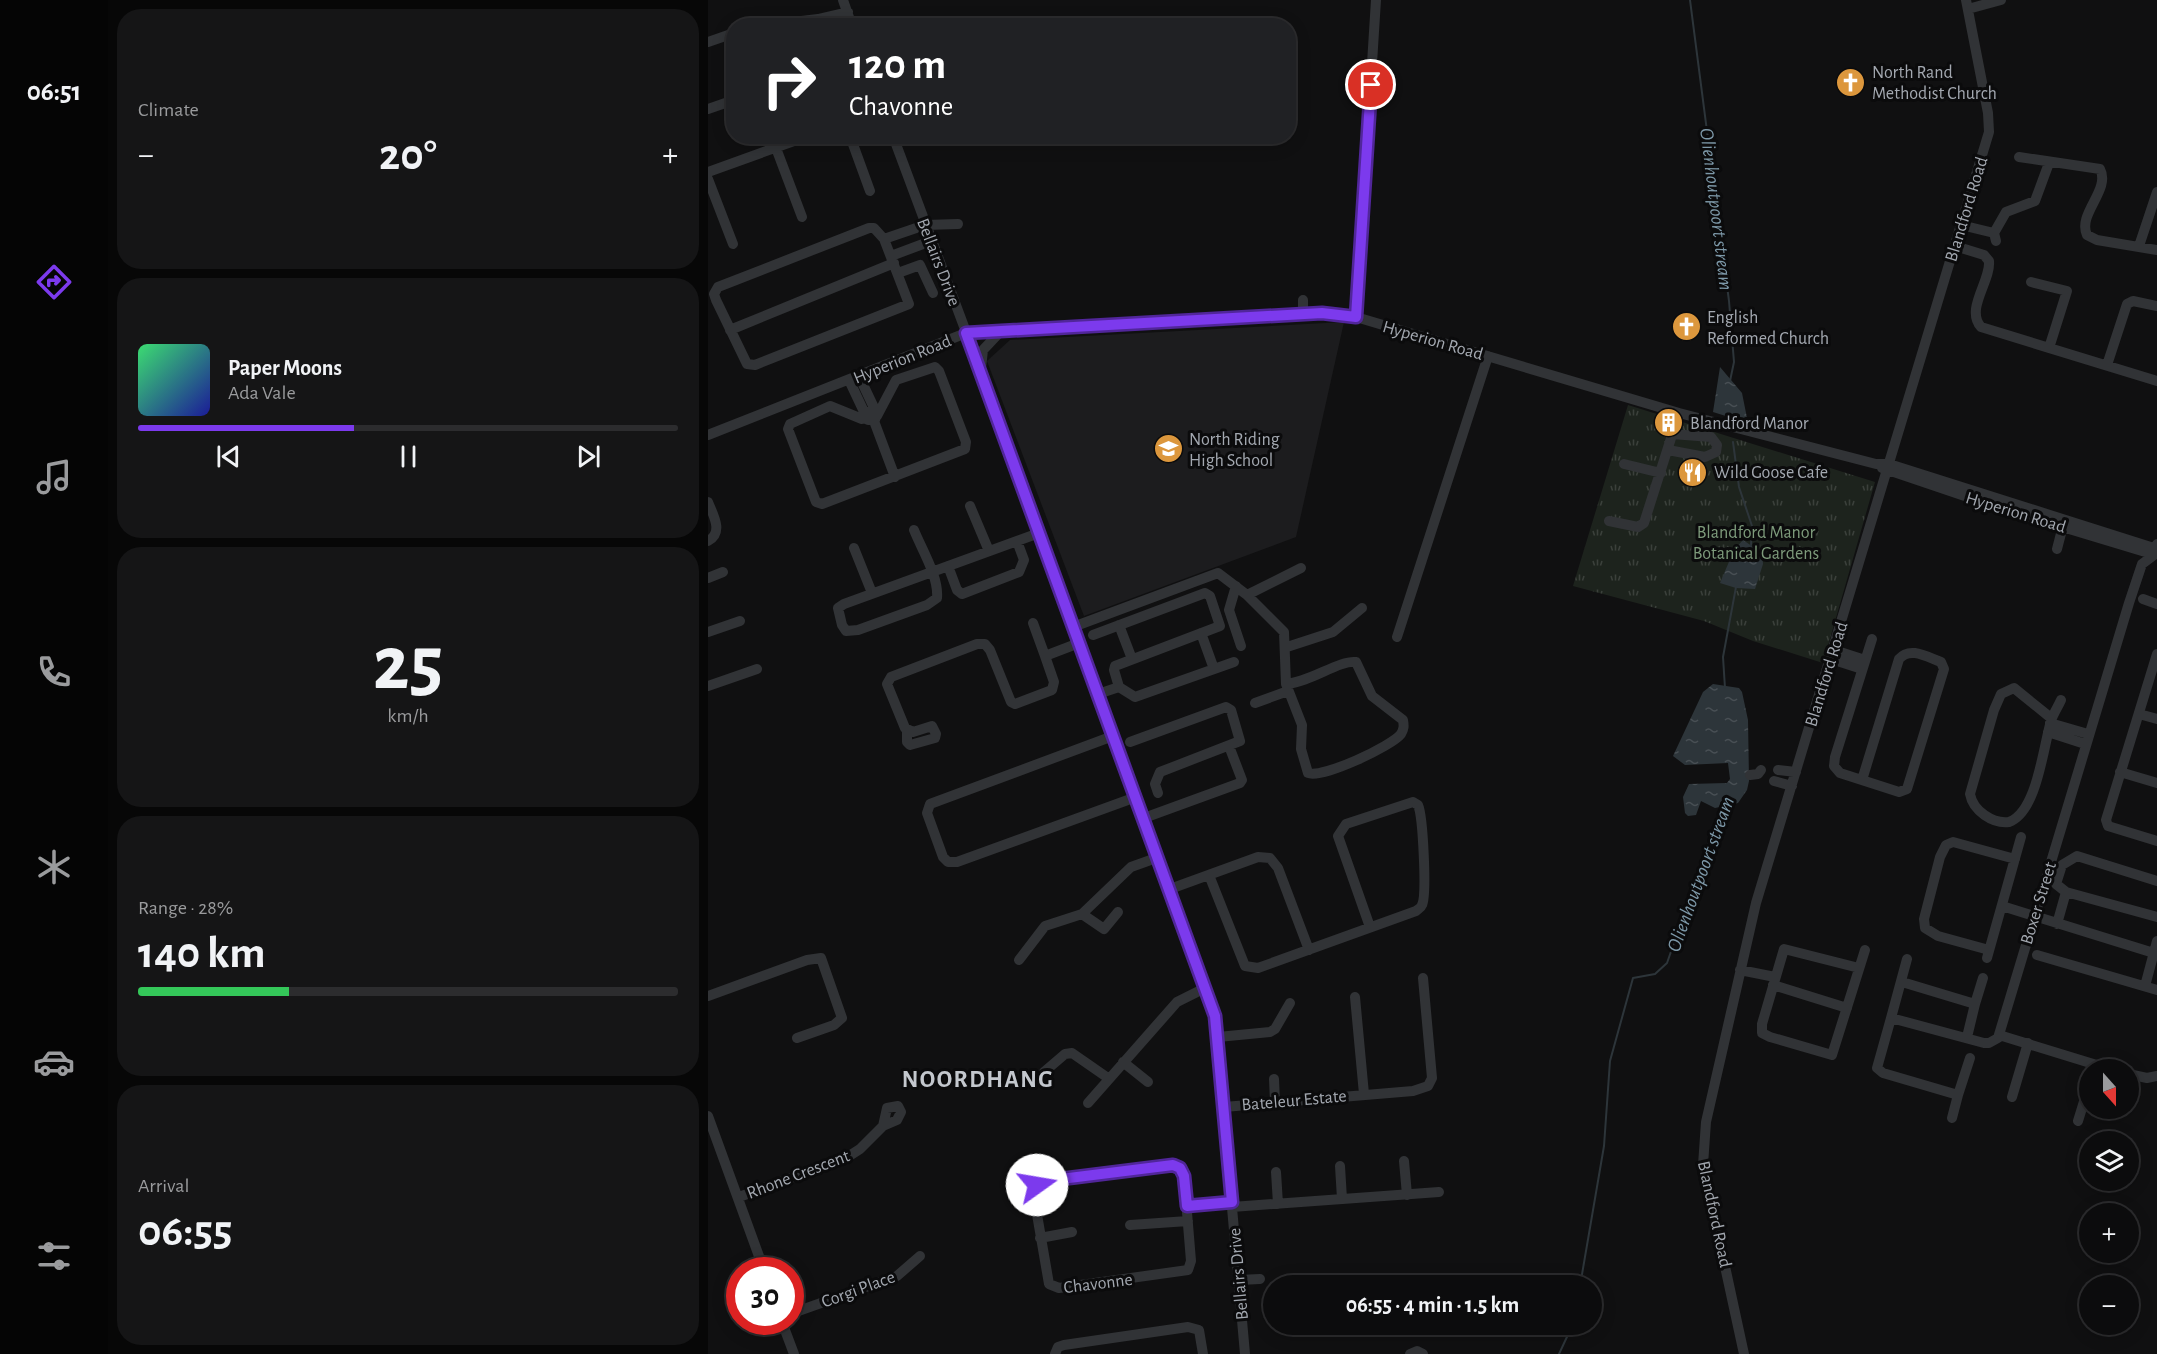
<!DOCTYPE html>
<html lang="en">
<head>
<meta charset="utf-8">
<style>
  :root { --surface:#0c0c0d; --page:#151516; --text:#f1f3f6; --muted:#9a9b9d; --line:#2c2c2e; --accent:#7c3aed }
  body { margin:0; font-family:"Alegreya Sans",sans-serif; background:var(--page); color:var(--text); height:100vh; display:flex; flex-direction:column; font-size:22px; white-space:nowrap }
  * { box-sizing:border-box; margin:0 }
  p { font-size:20px; color:var(--muted) }
  .icon { flex:none; width:33px; height:33px; fill:none; stroke:currentColor; stroke-width:2; stroke-linecap:round; stroke-linejoin:round }
  .map { position:relative; flex:1; overflow:hidden }
  .side { display:flex; flex-direction:column; gap:9px; padding:9px; background:#070707; width:600px }
  .side>* { flex:none }
  .hud { position:absolute; left:18px; top:18px; width:570px; height:126px; border-radius:24px; box-shadow:0 3px 15px #0003,0 0 0 2px var(--line); background:#202124; color:#fff; overflow:hidden }
  .needle { width:39px; rotate:159deg }
  .fabs { position:absolute; left:1371px; top:1059px; display:grid; gap:12px }
  .fabs a { display:grid; place-items:center; width:60px; height:60px; border-radius:50%; background:var(--surface); box-shadow:0 3px 15px #0003,0 0 0 2px var(--line); font-size:30px }
  .speed { position:absolute; left:18px; top:1257px; display:flex; gap:12px; font-size:30px; font-weight:700; text-align:center }
  .speed>* { display:grid; place-content:center; width:78px; height:78px; border-radius:50%; background:var(--surface); box-shadow:0 3px 15px #0003,0 0 0 2px var(--line); line-height:1 }
  .speed .limit { border:9px solid #d22; background:#fff; color:#111 }
  .pin { position:absolute; display:grid; place-items:center; width:51px; height:51px; color:#fff; margin:-26px; border:3px solid #fff; border-radius:50%; box-shadow:0 2px 6px #0007 }
  .me { position:absolute; width:66px; margin:-33px; rotate:77deg; stroke-linejoin:round; filter:drop-shadow(0 0 4px #0008) }
  .turn { display:flex; align-items:center; gap:21px; height:126px; padding:0 24px; font-size:27px }
  .turn .icon { width:78px; height:78px; stroke-width:2.5 }
  .turn b { display:block; font-size:42px; line-height:51px }
  .big { font-size:45px; font-weight:700; line-height:1.1 }
  .side .tile { flex:1; display:flex; flex-direction:column; justify-content:center; gap:9px; min-width:0; padding:0 21px; border-radius:24px; background:var(--page) }
  .side .dial { align-items:center; gap:0 }
  .dial b { font-size:78px; line-height:1 }
  .song { display:flex; align-items:center; gap:18px }
  .cover { width:72px; height:72px; border-radius:9px; background:linear-gradient(135deg,hsl(140 70% 55%),hsl(240 70% 35%)) }
  .played { height:6px; border-radius:3px; background:linear-gradient(90deg,var(--accent) 40%,var(--line) 40%) }
  .keys { display:flex; justify-content:space-around; direction:ltr }
  .heat { display:flex; justify-content:space-between; align-items:center; font-size:33px; direction:ltr }
  .charge { height:9px; border-radius:4px; background:linear-gradient(90deg,#34c759 28%,var(--line) 0) }
  .trip { position:absolute; left:555px; top:1275px; width:339px; height:60px; border-radius:30px; background:var(--surface); box-shadow:0 3px 15px #0003,0 0 0 2px var(--line); font-weight:700; line-height:60px; text-align:center }
  main { display:flex; flex:1; min-height:0 }
  .tab-bar { display:flex; flex-direction:column; width:108px; justify-content:space-around; align-items:center; background:#050505; color:var(--muted) }
  .tab-bar .icon { width:42px; height:42px }
  .tab-bar .current { color:var(--accent) }
  .tab-bar b { font-size:27px; color:var(--text) }
  .map>svg:first-child { display:block }
</style>
</head>
<body>
<main>
<nav class="tab-bar">
<b>06:51</b>
<svg class="icon current" aria-label="directions" viewBox="0 0 24 24"><path d="M12 3l9 9-9 9-9-9zM9 14v-3h6M13 9l2 2-2 2"/></svg>
<svg class="icon" aria-label="music" viewBox="0 0 24 24"><path d="M9 18V5l10-2v13"/><circle cx="6" cy="18" r="3"/><circle cx="16" cy="16" r="3"/></svg>
<svg class="icon" aria-label="phone" viewBox="0 0 24 24"><path d="M5 4h4l2 5-3 2q2 4 5 5l2-3 5 2v4C11 20 4 13 5 4z"/></svg>
<svg class="icon" aria-label="climate" viewBox="0 0 24 24"><path d="M12 3v18M4 7l16 10M4 17L20 7"/></svg>
<svg class="icon" aria-label="car" viewBox="0 0 24 24"><path d="M5 17H2v-5l4-1 3-4h7l3 4 3 1v5h-3M9 17h6M6 11h13"/><circle cx="7" cy="17" r="2"/><circle cx="17" cy="17" r="2"/></svg>
<svg class="icon" aria-label="filters" viewBox="0 0 24 24"><path d="M4 7h16M4 17h16"/><circle cx="9" cy="7" r="2"/><circle cx="15" cy="17" r="2"/></svg>
</nav>
<section class="side">
<div class="tile"><p>Climate</p>
<div class="heat"><a>−</a><b class="big">20°</b><a>+</a></div>
</div>
<div class="tile">
<div class="song"><i class="cover"></i><div><b>Paper Moons</b><p>Ada Vale</p></div></div>
<div class="played"></div>
<div class="keys"><svg class="icon" aria-label="previous" viewBox="0 0 24 24"><path d="M18 5L8 12l10 7zM5 5v14"/></svg><svg class="icon" aria-label="pause" viewBox="0 0 24 24"><path d="M8 5v14M16 5v14"/></svg><svg class="icon" aria-label="next" viewBox="0 0 24 24"><path d="M6 5l10 7-10 7zM19 5v14"/></svg></div>
</div>
<div class="tile dial"><b>25</b><p>km/h</p></div>
<div class="tile"><p>Range · 28%</p><b class="big">140 km</b><div class="charge"></div></div>
<div class="tile"><p>Arrival</p><b class="big">06:55</b></div>
</section>
<div class="map">
<svg width="1449" height="1354" viewBox="0 0 1449 1354">
  <defs>
    <pattern id="park-tufts" width="24" height="20" patternUnits="userSpaceOnUse" patternTransform="scale(1.5)"><rect width="24" height="20" fill="#1d231d"/><path d="M3 7l-1-3M5 7V3M7 7l1-3M15 17l-1-3M17 17v-4M19 17l1-3" fill="none" stroke="#3b403b"/></pattern>
    <pattern id="water-ripples" width="26" height="14" patternUnits="userSpaceOnUse" patternTransform="scale(1.5)"><rect width="26" height="14" fill="#2d353a"/><path d="M2 4q2-2 4 0t4 0M15 11q2-2 4 0t4 0" fill="none" stroke="#484f54"/></pattern>
  </defs>
  <rect width="100%" height="100%" fill="#101011"/>
  <path fill="#1c1c1e" d="M636,322L588,537L376,616L279,361L302,340Z"/>
  <path fill="url(#park-tufts)" d="M920,405L1167,482L1115,663L1045,641L996,621L865,586Z"/>
  <path fill="url(#water-ripples)" d="M1012,367L1034,393L1040,423L1005,412Z
    M1035,540L1054,553L1055,564L1047,589L1028,588L1012,583L1026,550Z
    M1005,684L1031,688L1034,692L1040,720L1041,781L1039,790L1030,803L1007,808L993,801L988,815L980,816L977,813L975,797L981,784L1019,783L1022,779L1020,763L977,765L965,756L995,692Z"/>
  <g fill="none" stroke-linecap="round" stroke-linejoin="round">
    <path stroke="#2d353a" stroke-width="2" d="M982,0L1021,301L1026,362L1022,381
      M1025,442L1031,487L1044,526L1043,545
      M1017,688L1015,657L1028,587
      M872,1286L896,1146L902,1061L925,978L947,974L959,963L1013,808
      M851,1354L865,1324"/>
    <path stroke="#313336" stroke-width="10" d="M135,0L144,26
      M1260,9L1293,0
      M53,26L110,19L140,12
      M0,42L26,33
      M0,109L26,100
      M142,136L162,191
      M185,136L312,477L507,1016L537,1354
      M68,148L94,217
      M1311,157L1392,169C1403,190 1369,214 1379,235L1389,240L1449,250
      M0,172L100,136
      M0,179L25,244
      M1253,225L1286,233
      M161,228H166L176,239L201,304L47,365L39,364L8,300L6,294L10,287Z
      M176,239L217,225L250,224
      M1288,241L1286,233L1298,212L1327,201L1341,163
      M1247,246L1276,255L1281,261C1283,281 1257,309 1273,327L1449,381
      M1431,246L1449,192
      M183,256L223,241
      M190,273L212,265L225,293
      M1323,282L1359,291L1341,348
      M595,315V300
      M648,317L668,0
      M22,330L186,263
      M1399,365L1419,304L1425,301L1449,306
      M273,368L275,350L291,333
      M151,376L169,414L167,420H160L159,412L166,411
      M141,380L158,416
      M158,418L154,419L122,406L82,424L80,429L108,502L114,504L257,449L258,442L231,371L227,367L188,380L169,416
      M166,421L187,477
      M0,435L258,333L623,313L648,317L971,413L1168,464H1181L1449,549
      M960,450L997,457L1008,452L1009,445L1003,437L964,434
      M916,464L953,473
      M1174,468L1298,510L1444,554
      M0,502C5,515 16,532 0,541
      M262,506L281,551
      M901,521L930,527L936,523L971,413
      M206,530C214,550 231,577 229,598L219,605L150,630L138,631L134,625L130,608L136,604C201,580 266,557 331,533
      M146,548L164,593
      M1349,549L1356,522
      M240,566L249,590L254,594L311,572L316,560L309,541
      M0,578L15,572
      M528,586L521,610L533,646
      M539,595L593,568
      M1435,599L1449,604
      M325,623L337,656
      M411,625L424,659
      M365,627L510,573L539,595L576,632L578,684L594,725L593,749L600,773C614,779 684,746 693,734C696,729 696,726 695,720L664,696L648,662C631,660 603,682 578,684
      M0,632L32,621
      M493,633L506,669
      M385,635L497,593L502,596L512,626L407,666L406,670L411,687
      M689,637L780,356
      M579,647L625,632L654,608
      M1126,650L1157,660
      M1449,654L1398,820L1400,826L1449,841
      M1123,659L1154,669
      M0,686L49,669
      M390,694L411,687L427,697L526,662
      M547,703L580,691
      M1431,714L1449,719
      M1343,718L1306,688L1293,694L1286,710L1262,794C1265,811 1285,824 1301,822C1329,812 1335,748 1343,721C1345,714 1350,707 1353,700
      M1342,723L1380,734
      M199,730V742L202,745L227,738L228,734L224,726L205,732L197,728L179,684L183,677L269,644H277L282,650L303,702L307,704L344,690L346,682L337,656L371,643
      M1340,732L1377,744
      M405,736L222,804L219,813L235,857L240,862H249L428,797
      M422,742L518,707L523,710L532,741L452,772L447,784L450,793
      M1070,770L1088,772
      M1412,772L1449,783
      M1042,775L1050,774L1053,770
      M1154,780L1191,659C1202,646 1219,657 1233,662L1236,669L1199,789L1191,792L1132,773L1126,766L1127,757L1164,639
      M1066,781L1084,786
      M436,818L532,783L534,780L521,746
      M501,875L537,966L550,968L708,911C710,909 713,908 714,905C719,895 715,816 710,805L705,802L638,824L630,836L662,927
      M1449,881L1369,856L1354,865L1348,884L1358,892L1449,917
      M462,889L550,857L562,858L570,868L601,950
      M1294,906L1449,954
      M374,914L396,929L410,912
      M1349,924L1358,892
      M1281,950L1230,936L1217,928L1216,919L1232,857L1238,845L1245,842L1307,859
      M1329,955L1449,990
      M1279,958L1313,837
      M1199,959L1183,1018L1276,1043H1281L1290,1038L1421,603L1434,564L1446,555L1449,544
      M311,960L337,926L374,914L423,867L451,857
      M1151,968L1076,949L1054,1024V1033L1062,1037L1124,1055L1157,950
      M1032,970L1067,977
      M1194,982L1267,1004L1275,978
      M1065,985L1139,1008
      M1437,986L1449,941
      M0,996L99,960L113,958L134,1018L126,1025L89,1038
      M647,997L656,1094
      M1183,1018L1169,1068L1175,1073L1250,1095L1244,1118
      M1260,1033L1267,1004
      M1291,1035L1405,1070
      M510,1037L562,1032L567,1029L582,1003
      M415,1062L440,1082
      M336,1072L357,1054L364,1053L400,1078
      M1420,1074L1439,1078L1449,1076
      M566,1079L567,1102
      M1250,1095L1262,1058
      M1304,1097L1320,1043
      M380,1103L469,1002L497,988
      M516,1107L705,1091L720,1086L724,1078L715,978
      M0,1116L56,1270
      M1370,1121L1382,1082
      M696,1161L699,1195
      M460,1165L472,1168L476,1176L483,1261L480,1270L351,1288L341,1284L326,1197L331,1184Z
      M632,1166L634,1199
      M568,1172L570,1204
      M31,1197L138,1158L152,1149L175,1126L189,1120L193,1112L190,1106L179,1108L175,1126
      M479,1206L524,1202
      M524,1207L731,1192
      M422,1225L480,1221
      M332,1238L364,1232
      M531,1280L552,1279
      M82,1314L189,1276L212,1256
      M74,1322L86,1354
      M347,1354L350,1347L356,1345L480,1327L491,1330L495,1354
      M702,1354L709,1351L715,1354
      M1036,1354L995,1165L998,1122L1048,903L1281,132L1280,113L1258,0"/>
  </g>
  <g fill="none" stroke-linecap="round" stroke-linejoin="round">
    <defs>
      <path id="route" d="M329,1185L337,1181L465,1165L472,1168L476,1176L479,1206L524,1202L507,1016L258,333L614,313L648,317L663,85"/>
    </defs>
    <use href="#route" stroke="#51269a" stroke-width="15"/>
    <use href="#route" stroke="#7c3aed" stroke-width="10"/>
  </g>
  <defs>
    <symbol id="church-disc" viewBox="-11 -11 22 22"><circle r="9.5" fill="#dc973d" stroke="#0b0b0c"/><path d="M-1.2-6h2.4v3.5h3.3v2.4h-3.3V6h-2.4V-.1h-3.3v-2.4h3.3Z" fill="#fff"/></symbol>
    <symbol id="building-disc" viewBox="-11 -11 22 22"><circle r="9.5" fill="#dc973d" stroke="#0b0b0c"/><path d="M-4-6H4V6H1V3H-1V6H-4ZM-2.5-4.3h1.7v1.8h-1.7ZM.8-4.3h1.7v1.8H.8ZM-2.5-1h1.7V.8h-1.7ZM.8-1h1.7V.8H.8Z" fill="#fff"/></symbol>
    <symbol id="school-disc" viewBox="-11 -11 22 22"><circle r="9.5" fill="#dc973d" stroke="#0b0b0c"/><path d="M0-5L7-2L0 1L-7-2ZM-4 1L0 2.5L4 1V4Q0 6-4 4Z" fill="#fff"/></symbol>
    <symbol id="restaurant-disc" viewBox="-11 -11 22 22"><circle r="9.5" fill="#dc973d" stroke="#0b0b0c"/><path d="M-5-6h1v4h1v-4h1v4h1v-4h1v5L-1.5 .5V6h-2V.5L-5-1ZM5-6V6H3V1.5H1.5Q1.5-4 5-6Z" fill="#fff"/></symbol>
  </defs>
  <g fill-rule="evenodd">
    <use href="#church-disc" x="1126" y="66" width="33" height="33"/>
    <use href="#church-disc" x="962" y="310" width="33" height="33"/>
    <use href="#building-disc" x="944" y="406" width="33" height="33"/>
    <use href="#school-disc" x="444" y="432" width="33" height="33"/>
    <use href="#restaurant-disc" x="968" y="456" width="33" height="33"/>
  </g>
  <g text-anchor="middle" stroke-width="6" stroke-linejoin="round" paint-order="stroke">
    <g font-size="18" fill="#a3a8b0" stroke="#0b0b0c" text-anchor="start">
      <text x="1164" y="78">North Rand<tspan x="1164" dy="21">Methodist Church</tspan></text>
      <text x="999" y="323">English<tspan x="999" dy="21">Reformed Church</tspan></text>
      <text x="982" y="429">Blandford Manor</text>
      <text x="481" y="445">North Riding<tspan x="481" dy="21">High School</tspan></text>
      <text x="1006" y="478">Wild Goose Cafe</text>
    </g>
    <g font-size="18" fill="#a3a8b0" stroke="#0b0b0c">
      <text transform="translate(1258 209) rotate(-73)" y="6">Blandford Road</text>
      <text transform="translate(231 262) rotate(69)" y="6">Bellairs Drive</text>
      <text transform="translate(725 340) rotate(16)" y="6">Hyperion Road</text>
      <text transform="translate(194 359) rotate(-22)" y="6">Hyperion Road</text>
      <text transform="translate(1308 512) rotate(17)" y="6">Hyperion Road</text>
      <text transform="translate(1118 674) rotate(-73)" y="6">Blandford Road</text>
      <text transform="translate(1330 903) rotate(-73)" y="6">Boxer Street</text>
      <text transform="translate(586 1100) rotate(-5)" y="6">Bateleur Estate</text>
      <text transform="translate(90 1174) rotate(-21)" y="6">Rhone Crescent</text>
      <text transform="translate(1007 1214) rotate(78)" y="6">Blandford Road</text>
      <text transform="translate(530 1274) rotate(-95)" y="6">Bellairs Drive</text>
      <text transform="translate(390 1283) rotate(-7)" y="6">Chavonne</text>
      <text transform="translate(150 1289) rotate(-20)" y="6">Corgi Place</text>
    </g>
    <g font-size="18" fill="#7d9a7b" stroke="#0b0b0c">
      <text x="1048" y="538">Blandford Manor<tspan x="1048" dy="21">Botanical Gardens</tspan></text>
    </g>
    <g font-size="20" font-style="italic" fill="#7d98a8" stroke="#0b0b0c">
      <text transform="translate(1009 209) rotate(83)" y="7">Olienhoutpoort stream</text>
      <text transform="translate(992 874) rotate(-70)" y="7">Olienhoutpoort stream</text>
    </g>
    <g font-size="24" font-weight="bold" letter-spacing="1.5" fill="#c3c7cd" stroke="#0b0b0c">
      <text x="270" y="1087">NOORDHANG</text>
    </g>
  </g>
</svg>
<div class="fabs">
<a><svg class="needle" viewBox="-14 -14 28 28"><path d="M0-13l5 13h-10z" fill="#e53935"/><path d="M0 13l5-13h-10z" fill="#9a9b9d"/></svg></a>
<a><svg class="icon" aria-label="layers" viewBox="0 0 24 24"><path d="M12 4l9 5-9 5-9-5zM3 14l9 5 9-5"/></svg></a>
<a>+</a>
<a>−</a>
</div>
<div class="speed"><div class="limit">30</div></div>
<div class="pin" style="left:663px;top:85px;background:#d93025"><svg class="icon" aria-label="arrive" viewBox="0 0 24 24"><path d="M6 21V4h12l-3 4 3 4H6"/></svg></div>
<svg class="me" style="left:329px;top:1185px" viewBox="-20 -20 40 40"><circle r="19" fill="#fff"/><path d="M0-13L10 11 0 6-10 11z" fill="#7c3aed"/></svg>
<div class="trip">06:55 · 4 min · 1.5 km</div>
<div class="hud">
<div class="turn"><svg class="icon" aria-label="right" viewBox="0 0 24 24"><path d="M7 20v-9h11M14 6l5 5-5 5"/></svg><div><b>120 m</b>Chavonne</div></div>
</div>
</div>
</main>
</body>
</html>
